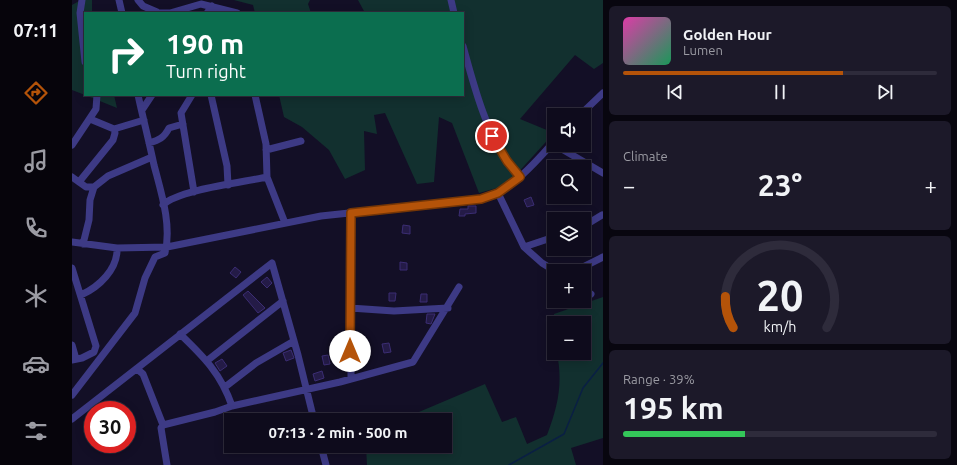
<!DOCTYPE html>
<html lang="en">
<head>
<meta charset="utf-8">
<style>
  :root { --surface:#0e0b1c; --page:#1c1929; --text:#f1f3f6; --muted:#9b9ba3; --line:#2e2b3b; --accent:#b45309 }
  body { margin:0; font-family:Ubuntu,sans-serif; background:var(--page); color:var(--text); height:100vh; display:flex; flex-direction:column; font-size:15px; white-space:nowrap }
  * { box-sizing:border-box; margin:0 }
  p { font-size:13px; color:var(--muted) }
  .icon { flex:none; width:22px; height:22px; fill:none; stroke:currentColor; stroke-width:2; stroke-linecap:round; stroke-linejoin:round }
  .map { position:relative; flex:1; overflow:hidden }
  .side { display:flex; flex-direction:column; gap:6px; padding:6px; background:#08060f; width:354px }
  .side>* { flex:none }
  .hud { position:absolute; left:12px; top:12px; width:380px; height:84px; border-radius:0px; box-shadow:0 2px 10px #0003,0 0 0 1px var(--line); background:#0b6e4f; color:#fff; overflow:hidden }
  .tools { position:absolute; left:475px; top:108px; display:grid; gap:8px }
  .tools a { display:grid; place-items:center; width:44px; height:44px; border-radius:0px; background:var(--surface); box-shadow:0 2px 10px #0003,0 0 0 1px var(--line); font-size:20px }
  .speed { position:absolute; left:12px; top:401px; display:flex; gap:8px; font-size:20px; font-weight:700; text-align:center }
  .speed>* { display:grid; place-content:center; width:52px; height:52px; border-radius:50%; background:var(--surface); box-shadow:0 2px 10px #0003,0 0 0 1px var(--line); line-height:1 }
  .speed .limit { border:6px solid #d22; background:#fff; color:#111 }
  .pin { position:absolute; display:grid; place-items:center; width:34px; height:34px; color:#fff; margin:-17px; border:2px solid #fff; border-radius:50%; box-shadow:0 1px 4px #0007 }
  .me { position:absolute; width:44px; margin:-22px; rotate:0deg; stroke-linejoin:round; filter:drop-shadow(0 0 3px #0008) }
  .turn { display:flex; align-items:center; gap:14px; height:84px; padding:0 16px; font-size:18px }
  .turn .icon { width:52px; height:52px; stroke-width:2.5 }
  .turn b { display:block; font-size:28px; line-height:34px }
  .big { font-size:30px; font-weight:600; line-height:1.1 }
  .side .card { flex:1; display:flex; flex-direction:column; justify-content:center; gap:6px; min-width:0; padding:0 14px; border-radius:6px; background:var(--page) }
  .side .dial { align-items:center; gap:0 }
  .dial svg { height:104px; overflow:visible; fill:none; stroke:var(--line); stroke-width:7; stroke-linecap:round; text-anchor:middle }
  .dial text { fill:var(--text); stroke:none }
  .song { display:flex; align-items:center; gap:12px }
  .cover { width:48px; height:48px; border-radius:6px; background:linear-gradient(135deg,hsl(320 70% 55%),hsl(150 70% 35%)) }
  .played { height:4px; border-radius:2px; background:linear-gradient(90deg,var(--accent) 70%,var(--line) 70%) }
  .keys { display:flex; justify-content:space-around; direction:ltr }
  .heat { display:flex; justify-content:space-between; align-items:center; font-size:22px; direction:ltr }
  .charge { height:6px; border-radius:3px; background:linear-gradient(90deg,#34c759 39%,var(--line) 0) }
  .trip { position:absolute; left:152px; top:413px; width:228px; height:40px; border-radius:0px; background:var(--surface); box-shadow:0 2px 10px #0003,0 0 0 1px var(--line); font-weight:600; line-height:40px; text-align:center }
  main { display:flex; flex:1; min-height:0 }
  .menu { display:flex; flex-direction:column; width:72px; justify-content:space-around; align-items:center; background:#06040b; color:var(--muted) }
  .menu .icon { width:28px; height:28px }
  .menu .on { color:var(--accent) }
  .menu b { font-size:18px; color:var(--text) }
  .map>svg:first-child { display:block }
</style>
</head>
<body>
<main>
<nav class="menu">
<b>07:11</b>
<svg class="icon on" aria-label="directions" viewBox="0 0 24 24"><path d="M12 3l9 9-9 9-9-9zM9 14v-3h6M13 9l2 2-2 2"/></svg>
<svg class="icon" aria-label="music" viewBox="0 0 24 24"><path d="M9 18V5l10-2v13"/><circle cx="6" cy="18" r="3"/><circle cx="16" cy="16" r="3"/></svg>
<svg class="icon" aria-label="phone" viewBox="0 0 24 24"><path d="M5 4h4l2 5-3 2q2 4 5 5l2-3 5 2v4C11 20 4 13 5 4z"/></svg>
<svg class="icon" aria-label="climate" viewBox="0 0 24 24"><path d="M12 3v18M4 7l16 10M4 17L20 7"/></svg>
<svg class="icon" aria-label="car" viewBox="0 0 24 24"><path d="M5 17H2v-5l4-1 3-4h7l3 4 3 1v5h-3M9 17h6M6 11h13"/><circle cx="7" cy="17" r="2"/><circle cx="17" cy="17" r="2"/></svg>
<svg class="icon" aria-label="filters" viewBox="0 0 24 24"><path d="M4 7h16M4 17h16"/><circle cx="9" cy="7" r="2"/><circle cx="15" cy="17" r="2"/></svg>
</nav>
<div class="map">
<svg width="531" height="465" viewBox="0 0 531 465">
  <rect width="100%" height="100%" fill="#130f26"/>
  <path fill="#12302f" d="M9,0H20V13H13V95L0,90V5Z
    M162,0H238L236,4L239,13H183L181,5Z
    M286,0H531V63L522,69L503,55L448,119L482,133L442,177L425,188L407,193L380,123L367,117L362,182L345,184L313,113L302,115L305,134L292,131L293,170L273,179L257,150L230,127L212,117L207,95H391V13H293Z
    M13,95H42L45,108Z
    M531,297V438L499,448L504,465H295L294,446H373V420H328L413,384L430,422L444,417L455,444L475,435C486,406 491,384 485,353H512V323H482V314Z"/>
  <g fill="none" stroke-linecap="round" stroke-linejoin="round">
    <path stroke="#0a1f44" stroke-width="1.5" d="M437,465L492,434L511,388L531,363"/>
  </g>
  <path fill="#241b47" stroke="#3b2d73" d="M459,197L462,205L455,207L452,200Z
    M396,206H404V213L393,214V216H387L388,209H396Z
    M331,225L338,226V234L330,233Z
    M328,262L335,263V270H328Z
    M163,267L169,272L164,278L158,273Z
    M195,277L200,283L195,288L189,282Z
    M176,291L193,308L186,313L171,295Z
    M317,293H324L323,301H317Z
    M349,294H355V302H348Z
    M355,314H363L359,324L354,323Z
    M317,343L319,352L312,353L310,344Z
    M219,350L222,358L214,361L211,353Z
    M256,355L258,364L252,365L250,356Z
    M150,359L155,366L148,371L143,363Z
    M250,371L252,378L243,381L241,374Z"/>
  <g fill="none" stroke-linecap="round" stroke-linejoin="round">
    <path stroke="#3d3a85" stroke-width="7" d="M10,0L8,13L13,62
      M47,0L50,13
      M66,0L71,6L85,12
      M379,0L382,13
      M85,13H98L129,4L165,13
      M135,13L140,6
      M391,46C405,97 414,135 448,177
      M120,95L109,113L122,192
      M139,95L155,166L156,185
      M183,95L194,144L195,177L213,223
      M70,110L80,95
      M508,115L531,93
      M18,119L42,129L72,120
      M77,143C87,140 92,138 97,128L111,124
      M0,145L24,109L25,95
      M483,145L531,173
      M194,150L229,141
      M0,177L14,187H22L36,176L80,157
      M7,182L41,140L43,133L42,129
      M426,193L452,247L470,263L483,271
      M91,205C105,190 173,182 195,177
      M512,226L530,215
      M0,242L45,248L95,247L249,216L409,199C443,188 458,167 482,142
      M11,244L17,220L18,200L22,187
      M452,247L482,237
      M0,268L24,346L22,352L10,358L0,360
      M503,271L531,257
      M512,290L519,294
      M9,295C27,287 46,269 45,248
      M278,308L322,311L376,308
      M108,334C132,357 149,374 160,406
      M0,345L4,359
      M136,360L211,301
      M65,369L71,374L91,425L89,428L95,465
      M279,379V213
      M153,387L184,363L222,341
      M0,395L63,313L73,278L83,257L93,253C100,225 89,192 82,165C77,141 71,118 66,95
      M0,419L200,263L226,355L242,420
      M91,425L143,412L160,406L268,382L341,362L387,287
      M249,446L254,465"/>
  </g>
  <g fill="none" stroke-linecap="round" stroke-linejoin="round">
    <defs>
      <path id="route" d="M278,351L279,213L409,199L426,193L448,177L435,161L420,136"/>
    </defs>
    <use href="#route" stroke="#753606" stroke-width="10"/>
    <use href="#route" stroke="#b45309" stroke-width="7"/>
  </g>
</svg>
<div class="tools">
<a><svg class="icon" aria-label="sound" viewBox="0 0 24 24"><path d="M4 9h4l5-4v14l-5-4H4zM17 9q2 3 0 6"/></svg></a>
<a><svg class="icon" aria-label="search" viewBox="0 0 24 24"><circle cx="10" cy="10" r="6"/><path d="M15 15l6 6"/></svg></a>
<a><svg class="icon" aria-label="layers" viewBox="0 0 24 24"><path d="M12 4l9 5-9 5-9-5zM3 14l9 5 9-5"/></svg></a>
<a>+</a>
<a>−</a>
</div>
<div class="speed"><div class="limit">30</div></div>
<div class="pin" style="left:420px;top:136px;background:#d93025"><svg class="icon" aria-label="arrive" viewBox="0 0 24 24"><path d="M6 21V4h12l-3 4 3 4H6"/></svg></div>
<svg class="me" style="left:278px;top:351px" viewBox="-20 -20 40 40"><circle r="19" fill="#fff"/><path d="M0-13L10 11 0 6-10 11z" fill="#b45309"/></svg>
<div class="trip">07:13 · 2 min · 500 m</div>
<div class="hud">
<div class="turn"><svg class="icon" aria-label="right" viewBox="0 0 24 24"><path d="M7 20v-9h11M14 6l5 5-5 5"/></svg><div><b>190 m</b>Turn right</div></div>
</div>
</div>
<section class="side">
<div class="card">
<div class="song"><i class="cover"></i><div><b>Golden Hour</b><p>Lumen</p></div></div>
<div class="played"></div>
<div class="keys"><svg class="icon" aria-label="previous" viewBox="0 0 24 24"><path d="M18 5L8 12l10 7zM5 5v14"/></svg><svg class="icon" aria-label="pause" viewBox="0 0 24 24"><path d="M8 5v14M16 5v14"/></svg><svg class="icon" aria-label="next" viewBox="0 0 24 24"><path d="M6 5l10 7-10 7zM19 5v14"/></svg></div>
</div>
<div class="card"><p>Climate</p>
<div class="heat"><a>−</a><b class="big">23°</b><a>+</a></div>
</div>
<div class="card dial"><svg viewBox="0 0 100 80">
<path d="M14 69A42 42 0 1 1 86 69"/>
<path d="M14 69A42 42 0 0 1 8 45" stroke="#b45309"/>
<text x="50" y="56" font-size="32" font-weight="700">20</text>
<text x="50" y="72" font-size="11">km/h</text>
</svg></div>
<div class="card"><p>Range · 39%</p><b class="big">195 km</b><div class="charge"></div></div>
</section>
</main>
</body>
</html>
